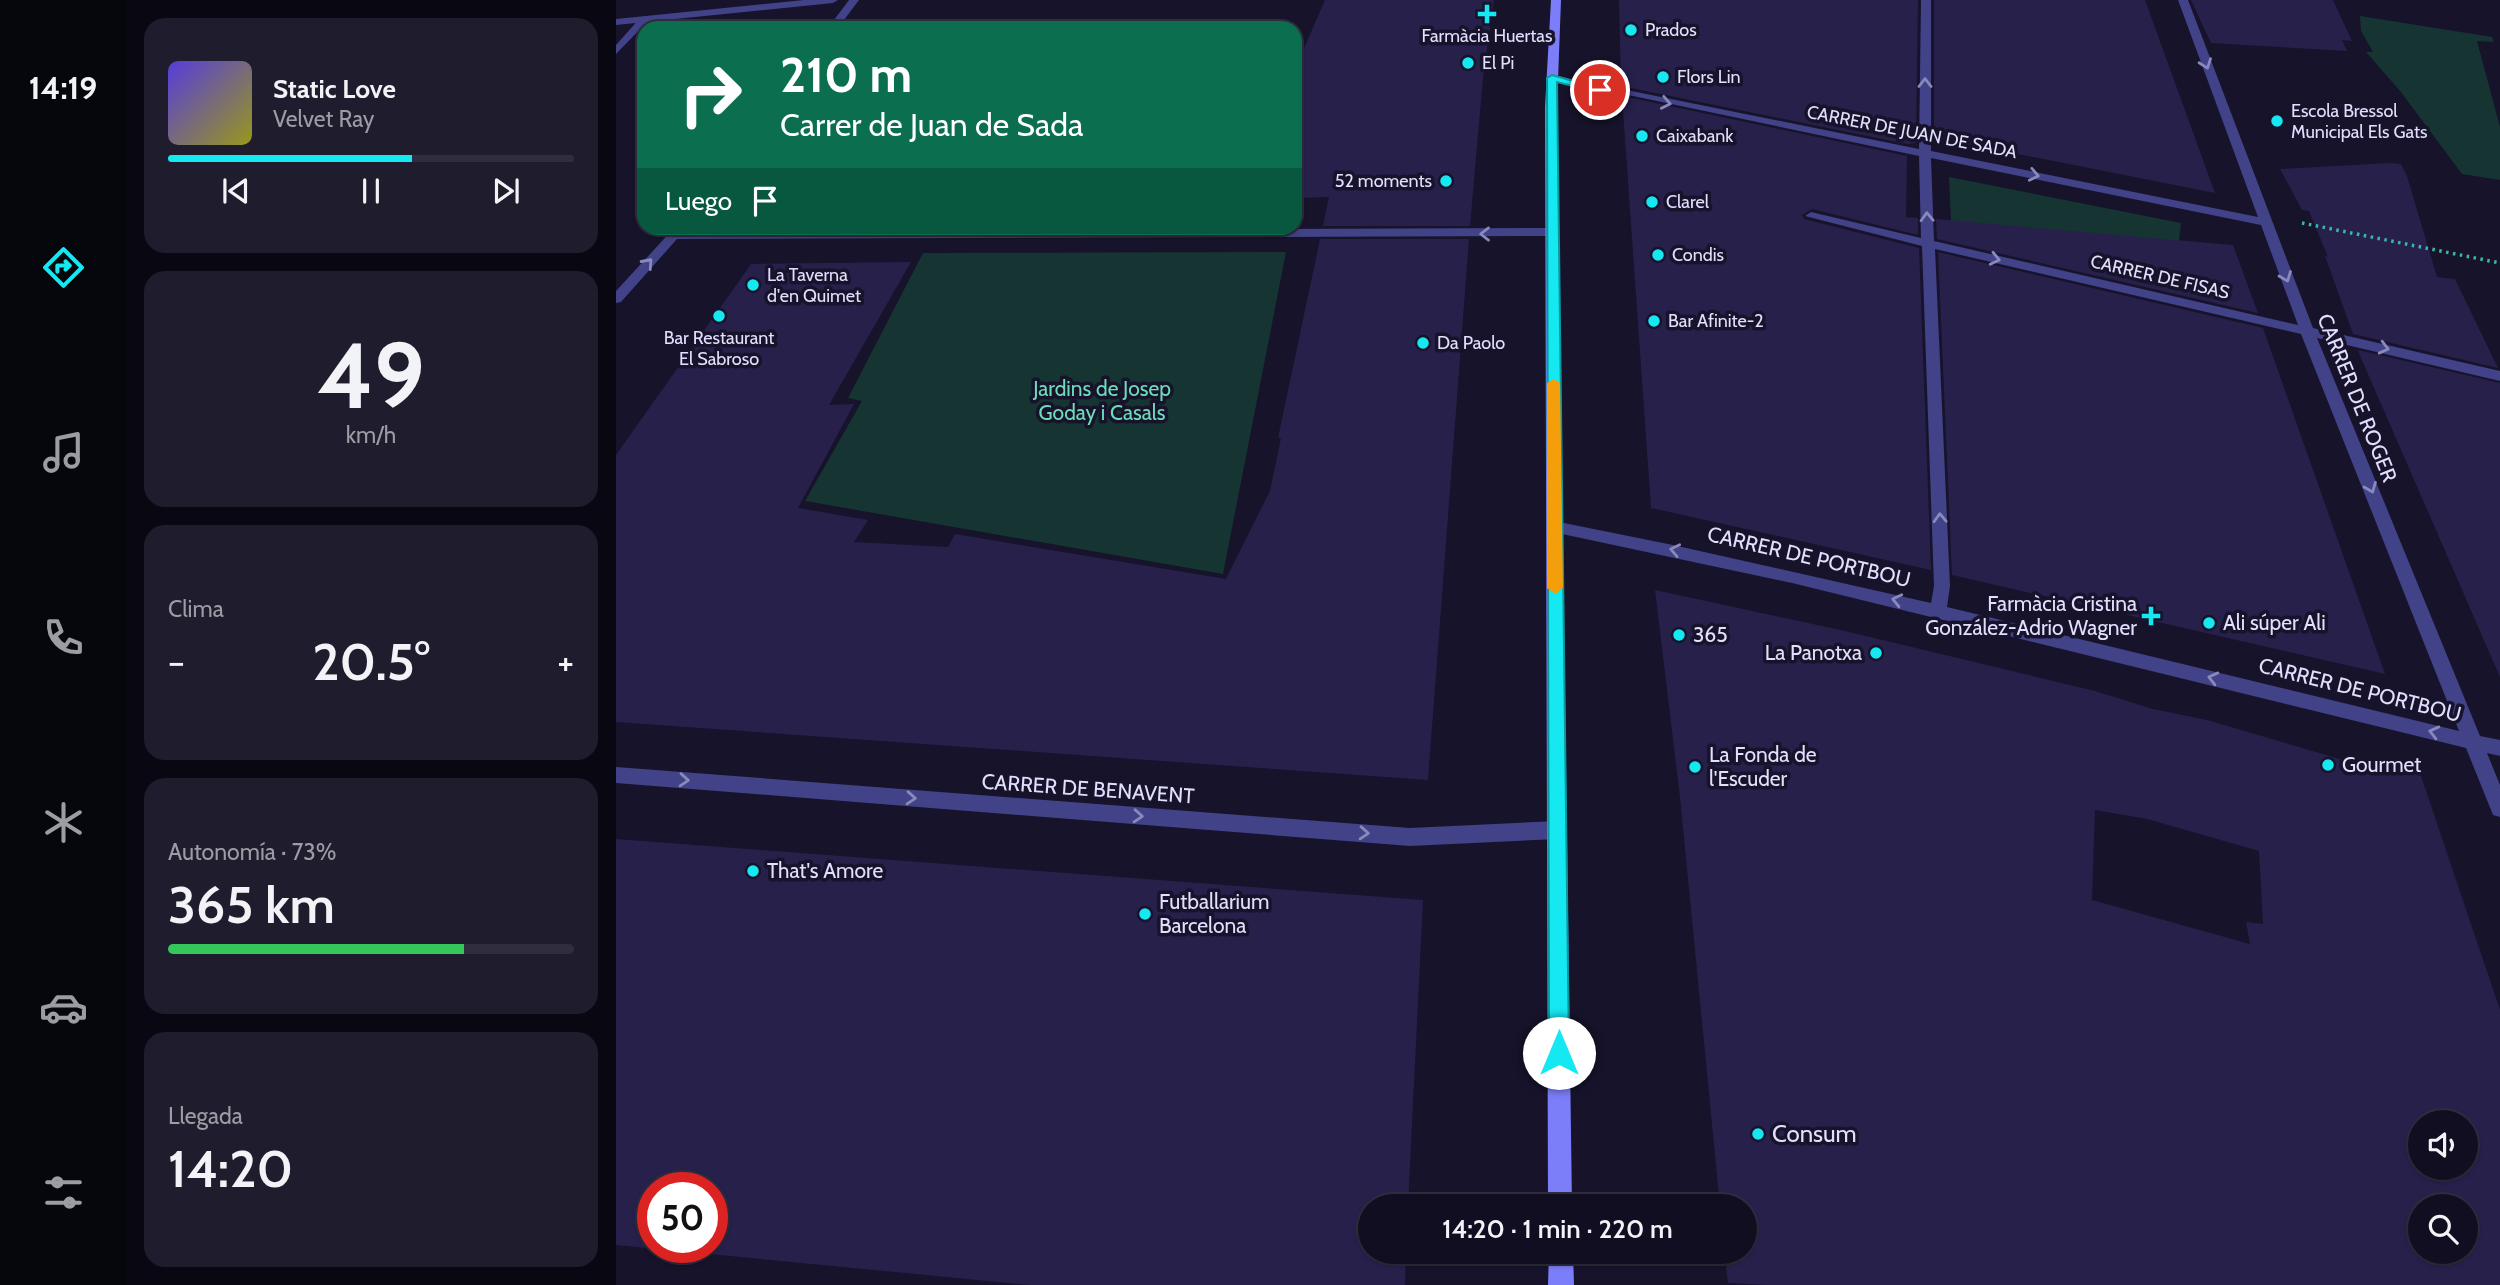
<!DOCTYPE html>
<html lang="es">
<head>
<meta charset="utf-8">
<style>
  :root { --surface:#100e20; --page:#1e1c2d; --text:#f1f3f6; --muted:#9c9ca5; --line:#302e3e; --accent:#16e8f2 }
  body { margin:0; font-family:Cabin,sans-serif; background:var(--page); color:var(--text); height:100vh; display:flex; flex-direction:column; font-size:26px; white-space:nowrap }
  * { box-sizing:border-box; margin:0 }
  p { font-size:23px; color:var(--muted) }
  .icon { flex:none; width:38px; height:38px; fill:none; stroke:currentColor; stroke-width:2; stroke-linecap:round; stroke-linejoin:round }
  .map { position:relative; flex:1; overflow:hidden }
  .sheet { display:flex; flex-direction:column; gap:18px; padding:18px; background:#090812; width:490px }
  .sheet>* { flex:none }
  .guide { position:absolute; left:21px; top:21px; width:665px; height:214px; border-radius:21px; box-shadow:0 2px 5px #0004,0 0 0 2px var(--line); background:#0b6e4f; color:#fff; overflow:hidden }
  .buttons { position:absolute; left:1792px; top:1110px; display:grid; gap:14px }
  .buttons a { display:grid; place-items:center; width:70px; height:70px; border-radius:50%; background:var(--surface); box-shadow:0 2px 5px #0004,0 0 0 2px var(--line); font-size:35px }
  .speed { position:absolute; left:21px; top:1172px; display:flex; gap:14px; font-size:35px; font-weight:700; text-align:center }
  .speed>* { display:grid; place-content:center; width:91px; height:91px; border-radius:50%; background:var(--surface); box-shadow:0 2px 5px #0004,0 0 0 2px var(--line); line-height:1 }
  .speed .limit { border:10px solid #d22; background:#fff; color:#111 }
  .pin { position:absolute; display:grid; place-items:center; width:60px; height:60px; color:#fff; margin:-30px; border:4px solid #fff; border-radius:50%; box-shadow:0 2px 7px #0007 }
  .me { position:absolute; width:77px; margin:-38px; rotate:0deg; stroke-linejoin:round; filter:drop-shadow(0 0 5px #0008) }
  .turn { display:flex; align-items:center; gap:24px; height:147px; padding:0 28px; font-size:32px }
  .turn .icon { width:91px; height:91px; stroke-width:2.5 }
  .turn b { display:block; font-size:49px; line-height:60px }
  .then { display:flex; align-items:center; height:66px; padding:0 28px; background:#0003; gap:14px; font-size:26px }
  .big { font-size:52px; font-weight:600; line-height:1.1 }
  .sheet .card { flex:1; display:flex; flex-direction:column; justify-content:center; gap:10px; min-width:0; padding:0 24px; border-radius:21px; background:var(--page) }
  .sheet .dial { align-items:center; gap:0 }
  .dial b { font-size:91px; line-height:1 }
  .song { display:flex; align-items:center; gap:21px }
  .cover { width:84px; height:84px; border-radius:10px; background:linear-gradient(135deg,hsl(250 70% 55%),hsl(60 70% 35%)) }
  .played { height:7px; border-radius:4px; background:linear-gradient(90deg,var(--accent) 60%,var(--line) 60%) }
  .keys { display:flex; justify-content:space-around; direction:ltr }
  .heat { display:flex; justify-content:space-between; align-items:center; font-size:38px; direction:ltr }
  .charge { height:10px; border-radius:5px; background:linear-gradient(90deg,#34c759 73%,var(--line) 0) }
  .trip { position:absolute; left:742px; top:1194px; width:399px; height:70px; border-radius:35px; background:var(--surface); box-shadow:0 2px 5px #0004,0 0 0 2px var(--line); font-weight:600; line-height:70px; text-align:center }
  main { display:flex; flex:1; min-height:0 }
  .tab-bar { display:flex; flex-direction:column; width:126px; justify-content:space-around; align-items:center; background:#06060d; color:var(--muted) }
  .tab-bar .icon { width:49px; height:49px }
  .tab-bar .on { color:var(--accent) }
  .tab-bar b { font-size:32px; color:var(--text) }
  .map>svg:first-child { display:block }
</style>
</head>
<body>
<main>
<nav class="tab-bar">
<b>14:19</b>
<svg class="icon on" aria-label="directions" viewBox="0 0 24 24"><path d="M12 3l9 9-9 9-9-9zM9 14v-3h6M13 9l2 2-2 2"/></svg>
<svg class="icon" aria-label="music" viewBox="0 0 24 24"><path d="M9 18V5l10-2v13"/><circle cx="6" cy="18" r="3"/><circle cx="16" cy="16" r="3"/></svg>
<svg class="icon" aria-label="phone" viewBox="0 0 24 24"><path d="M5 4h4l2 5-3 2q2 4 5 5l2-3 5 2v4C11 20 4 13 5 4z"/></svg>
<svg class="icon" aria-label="climate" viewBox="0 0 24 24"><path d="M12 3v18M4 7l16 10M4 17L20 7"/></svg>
<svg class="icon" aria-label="car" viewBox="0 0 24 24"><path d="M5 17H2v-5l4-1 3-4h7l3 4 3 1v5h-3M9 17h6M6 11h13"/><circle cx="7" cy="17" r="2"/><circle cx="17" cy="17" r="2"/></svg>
<svg class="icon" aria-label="filters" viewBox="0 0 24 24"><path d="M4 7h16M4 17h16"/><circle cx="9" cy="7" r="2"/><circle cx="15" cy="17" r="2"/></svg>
</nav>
<section class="sheet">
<div class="card">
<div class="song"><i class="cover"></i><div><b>Static Love</b><p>Velvet Ray</p></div></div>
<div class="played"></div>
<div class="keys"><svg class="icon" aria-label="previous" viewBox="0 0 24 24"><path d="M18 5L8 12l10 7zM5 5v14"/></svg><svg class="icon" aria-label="pause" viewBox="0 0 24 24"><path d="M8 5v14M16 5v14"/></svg><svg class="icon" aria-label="next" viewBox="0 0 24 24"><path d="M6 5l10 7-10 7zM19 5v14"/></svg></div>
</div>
<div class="card dial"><b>49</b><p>km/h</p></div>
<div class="card"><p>Clima</p>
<div class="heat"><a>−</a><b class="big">20.5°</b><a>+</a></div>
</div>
<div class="card"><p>Autonomía · 73%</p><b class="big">365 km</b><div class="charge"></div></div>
<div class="card"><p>Llegada</p><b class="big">14:20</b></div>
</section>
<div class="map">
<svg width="1884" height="1285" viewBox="0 0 1884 1285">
  <rect width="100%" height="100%" fill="#16132b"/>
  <path fill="#163532" d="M1744,16L1876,37L1878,42L1861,41L1884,127V180L1846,174L1785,92L1750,52H1757L1745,31Z
    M1333,177L1565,223L1562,249L1335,221Z
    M670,252L607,574L189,501L246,401L232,398L307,253Z"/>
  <path fill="#27204b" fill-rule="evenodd" d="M709,0H878L867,78L854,226H707L713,197L679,198V69Z
    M1003,0H1302L1300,143L1291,144L1005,86Z
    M1318,0H1529L1599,193L1361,146L1318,143Z
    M1575,0H1717L1736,41L1726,40L1731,51L1595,43Z
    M1006,96L1291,156L1290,217L1302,218V235L1196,209L1186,215L1188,219L1303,248L1315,570L1035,508Z
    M1773,163L1785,164L1791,176L1821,277L1839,279L1882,368L1737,334L1709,256L1712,257L1693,211L1686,210L1664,169Z
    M1320,219L1617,245L1642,313L1321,239Z
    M704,239H853L812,780L0,722V455L135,264L295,262L213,405L238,404L182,508L252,520L238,542L332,547L339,534L610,579L654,491L665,438H662Z
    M1322,252L1647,328L1769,674L1336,575Z
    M1742,350L1884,383V677L1745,358Z
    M1039,590L1229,631L1479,691L1537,709L1591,720L1744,765L1743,758L1804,773L1884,1010V1285H1150L1112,1283L1108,1251H1129V1206H1104L1064,797ZM1479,810L1531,819L1643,851L1647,924L1630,922L1634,944L1476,900ZM1804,1122H1850V1167H1804ZM1804,1206H1850V1251H1804Z
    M0,839L807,900L792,1206H754V1251H790L789,1285H413L0,1245ZM37,1188H96V1248H37Z"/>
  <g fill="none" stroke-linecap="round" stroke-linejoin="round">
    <path stroke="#38b8aa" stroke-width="3.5" stroke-dasharray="2.5 4.5" stroke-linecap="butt" d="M1686,223L1884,263"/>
    <path fill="#414287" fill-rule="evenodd" d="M25,17L34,19L0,54V45Z"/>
    <path fill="#414287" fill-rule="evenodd" d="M188,0H222L217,3L0,25V19Z
      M233,0H243L222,28H212Z
      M1305,0H1315V151L1642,217L1562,0H1572L1697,328L1884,371V381L1701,338L1864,736L1884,740V756L1871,753L1884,785V817L1877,815L1850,748L1176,583L932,531L930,527L938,521L1057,545L1315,603L1318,586L1306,246L1189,216L1195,212L1305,238L1303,156L931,78L936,75L1303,149ZM1315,158L1645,225L1682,325L1318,241ZM1319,249L1685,334L1843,731L1331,607L1334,586Z
      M58,228H70L68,231L937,228L943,232L937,236L61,239L5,302L0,303V291Z
      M0,767L794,828L941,821L948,824L951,830L948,836L941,839L794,846L0,783Z"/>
    <path fill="#7b7ef8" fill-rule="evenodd" d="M935,0H945L941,107L956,1206H932L929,107Z
      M933,1251H957L958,1285H932Z"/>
  </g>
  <defs><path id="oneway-chevron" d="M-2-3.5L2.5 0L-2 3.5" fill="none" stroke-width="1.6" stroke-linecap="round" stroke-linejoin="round" transform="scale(1.75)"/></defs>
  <g stroke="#8989bc">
    <use href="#oneway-chevron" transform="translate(1590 64) rotate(70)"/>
    <use href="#oneway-chevron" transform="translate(1309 83) rotate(-90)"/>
    <use href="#oneway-chevron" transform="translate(1050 103) rotate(11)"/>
    <use href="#oneway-chevron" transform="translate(1418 175) rotate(12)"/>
    <use href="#oneway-chevron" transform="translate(1311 217) rotate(-92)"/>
    <use href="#oneway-chevron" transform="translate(869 234) rotate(-180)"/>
    <use href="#oneway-chevron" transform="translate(1379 259) rotate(13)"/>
    <use href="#oneway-chevron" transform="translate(32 263) rotate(-48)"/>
    <use href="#oneway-chevron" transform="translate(1670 277) rotate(69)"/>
    <use href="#oneway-chevron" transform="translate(1768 348) rotate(14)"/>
    <use href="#oneway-chevron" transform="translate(1755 488) rotate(68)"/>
    <use href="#oneway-chevron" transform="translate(1324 518) rotate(-92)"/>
    <use href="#oneway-chevron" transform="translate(1059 550) rotate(-168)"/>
    <use href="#oneway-chevron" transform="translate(1281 600) rotate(-167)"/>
    <use href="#oneway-chevron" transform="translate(1597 678) rotate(-166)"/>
    <use href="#oneway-chevron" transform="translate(1818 732) rotate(-166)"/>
    <use href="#oneway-chevron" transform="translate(68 780) rotate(4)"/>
    <use href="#oneway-chevron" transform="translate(295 798) rotate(4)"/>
    <use href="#oneway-chevron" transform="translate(522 816) rotate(4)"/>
    <use href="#oneway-chevron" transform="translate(748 833) rotate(4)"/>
  </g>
  <path fill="#16e8f2" stroke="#0e979d" stroke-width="2" d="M936,75L989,90L984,93L941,82L953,1053L950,1060L943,1063L936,1060L933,1053L931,78Z"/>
  <path fill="#f59e0b" d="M938,379L944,383L947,588L939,594L931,588V383Z"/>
  <g fill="#16e8f2" stroke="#16132b" stroke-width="2.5">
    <path d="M867.5 3.5h7v7h7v7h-7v7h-7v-7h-7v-7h7z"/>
    <circle cx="1015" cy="30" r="7"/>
    <circle cx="852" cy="63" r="7"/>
    <circle cx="1047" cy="77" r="7"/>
    <circle cx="1661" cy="121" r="7"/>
    <circle cx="1026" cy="136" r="7"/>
    <circle cx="830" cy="181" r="7"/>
    <circle cx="1036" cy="202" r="7"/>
    <circle cx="1042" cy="255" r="7"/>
    <circle cx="137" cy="285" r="7"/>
    <circle cx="103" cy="316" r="7"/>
    <circle cx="1038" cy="321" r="7"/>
    <circle cx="807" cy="343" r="7"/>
    <path d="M1531.5 605.5h7v7h7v7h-7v7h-7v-7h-7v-7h7z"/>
    <circle cx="1593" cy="623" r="7"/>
    <circle cx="1063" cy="635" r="7"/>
    <circle cx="1260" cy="653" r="7"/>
    <circle cx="1712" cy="765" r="7"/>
    <circle cx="1079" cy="767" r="7"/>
    <circle cx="137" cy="871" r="7"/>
    <circle cx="529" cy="914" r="7"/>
    <circle cx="1142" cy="1134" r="7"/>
  </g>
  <g text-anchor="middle" stroke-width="7" stroke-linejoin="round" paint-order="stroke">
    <g font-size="18" fill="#e1dffd" stroke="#16132b" text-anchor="start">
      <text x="1029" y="36">Prados</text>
      <text x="871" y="42" text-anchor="middle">Farmàcia Huertas</text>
      <text x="866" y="69">El Pi</text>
      <text x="1061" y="83">Flors Lin</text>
      <text x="1675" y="117">Escola Bressol<tspan x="1675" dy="21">Municipal Els Gats</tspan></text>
      <text x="1040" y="142">Caixabank</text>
      <text x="816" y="187" text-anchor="end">52 moments</text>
      <text x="1050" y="208">Clarel</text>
      <text x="1056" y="261">Condis</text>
      <text x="151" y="281">La Taverna<tspan x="151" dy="21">d'en Quimet</tspan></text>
      <text x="1052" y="327">Bar Afinite-2</text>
      <text x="103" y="344" text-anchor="middle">Bar Restaurant<tspan x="103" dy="21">El Sabroso</tspan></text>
      <text x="821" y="349">Da Paolo</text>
    </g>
    <g font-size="18" fill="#e1dffd" stroke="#16132b">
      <text transform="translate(1296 132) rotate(11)" y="6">CARRER DE JUAN DE SADA</text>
      <text transform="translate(1544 277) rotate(13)" y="6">CARRER DE FISAS</text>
    </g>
    <g font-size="21" fill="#6ddbba" stroke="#16132b">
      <text x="486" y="396">Jardins de Josep<tspan x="486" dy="24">Goday i Casals</tspan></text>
    </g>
    <g font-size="21" fill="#e1dffd" stroke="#16132b">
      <text transform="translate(1741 398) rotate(68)" y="7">CARRER DE ROGER</text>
      <text transform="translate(1193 557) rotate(13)" y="7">CARRER DE PORTBOU</text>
      <text transform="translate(1744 690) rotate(14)" y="7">CARRER DE PORTBOU</text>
      <text transform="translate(472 789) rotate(4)" y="7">CARRER DE BENAVENT</text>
    </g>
    <g font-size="21" fill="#e1dffd" stroke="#16132b" text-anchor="start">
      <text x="1521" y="611" text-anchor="end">Farmàcia Cristina<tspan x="1521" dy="24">González-Adrio Wagner</tspan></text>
      <text x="1607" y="630">Ali súper Ali</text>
      <text x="1077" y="642">365</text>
      <text x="1246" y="660" text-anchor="end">La Panotxa</text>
      <text x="1093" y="762">La Fonda de<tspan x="1093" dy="24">l'Escuder</tspan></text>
      <text x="1726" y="772">Gourmet</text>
      <text x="151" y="878">That's Amore</text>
      <text x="543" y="909">Futballarium<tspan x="543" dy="24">Barcelona</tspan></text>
    </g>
    <g font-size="24" fill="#e1dffd" stroke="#16132b" text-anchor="start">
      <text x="1156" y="1142">Consum</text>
    </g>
  </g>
</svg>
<div class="buttons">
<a><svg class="icon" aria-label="sound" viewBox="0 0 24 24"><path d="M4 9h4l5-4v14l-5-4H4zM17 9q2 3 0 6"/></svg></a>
<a><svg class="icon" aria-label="search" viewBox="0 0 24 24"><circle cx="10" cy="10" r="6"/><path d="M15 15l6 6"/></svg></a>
</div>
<div class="speed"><div class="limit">50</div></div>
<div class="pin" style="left:984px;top:90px;background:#d93025"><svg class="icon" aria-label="arrive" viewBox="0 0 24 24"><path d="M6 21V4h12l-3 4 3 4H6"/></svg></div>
<svg class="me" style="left:943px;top:1053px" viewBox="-20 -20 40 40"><circle r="19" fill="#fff"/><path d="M0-13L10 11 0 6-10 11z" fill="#16e8f2"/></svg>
<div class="trip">14:20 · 1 min · 220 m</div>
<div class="guide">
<div class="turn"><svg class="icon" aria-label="right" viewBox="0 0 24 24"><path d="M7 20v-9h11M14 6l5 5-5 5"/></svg><div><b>210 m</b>Carrer de Juan de Sada</div></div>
<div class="then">Luego<svg class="icon" aria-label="arrive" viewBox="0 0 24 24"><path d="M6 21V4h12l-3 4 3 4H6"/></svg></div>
</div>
</div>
</main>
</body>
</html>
